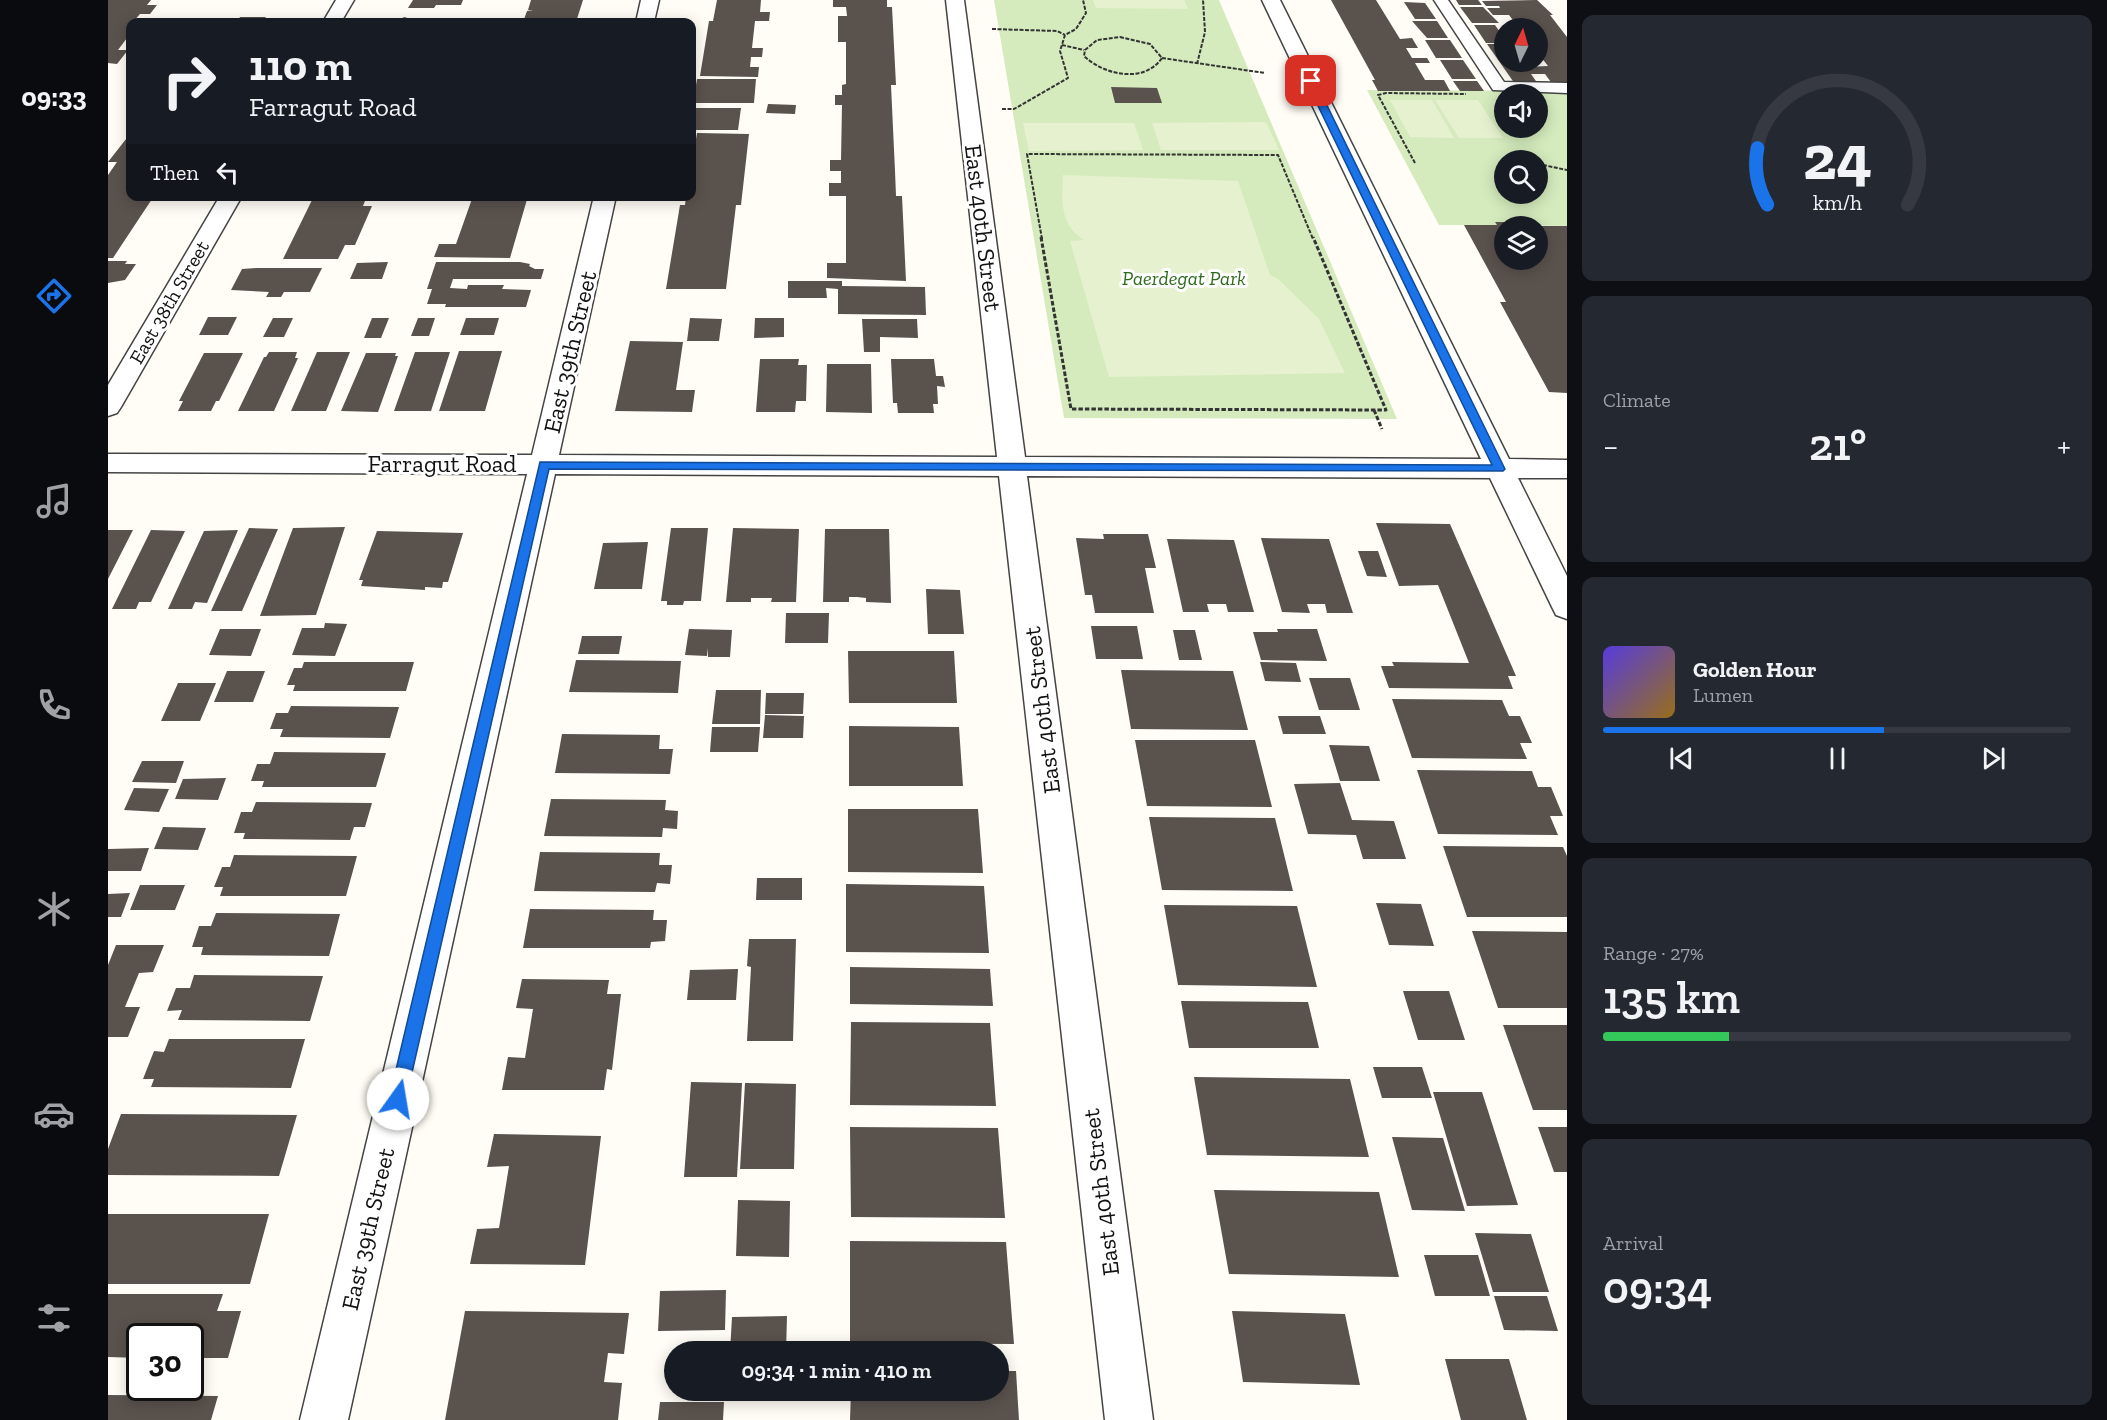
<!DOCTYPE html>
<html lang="en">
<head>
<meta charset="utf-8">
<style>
  :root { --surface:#171b24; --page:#242831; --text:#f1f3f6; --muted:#9ea1a6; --line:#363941; --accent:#1a73e8 }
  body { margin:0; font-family:"Zilla Slab",serif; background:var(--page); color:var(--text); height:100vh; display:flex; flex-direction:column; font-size:22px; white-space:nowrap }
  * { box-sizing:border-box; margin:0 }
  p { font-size:20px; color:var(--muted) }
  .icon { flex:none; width:33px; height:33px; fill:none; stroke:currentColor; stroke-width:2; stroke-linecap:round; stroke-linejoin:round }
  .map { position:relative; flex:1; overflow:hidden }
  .details { display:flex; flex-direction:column; gap:15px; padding:15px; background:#0d0f14; width:540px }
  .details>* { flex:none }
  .banner { position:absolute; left:18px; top:18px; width:570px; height:183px; border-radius:12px; box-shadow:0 3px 15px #0003; background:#171b24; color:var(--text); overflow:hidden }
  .needle { width:39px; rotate:5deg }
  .controls { position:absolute; left:1386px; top:18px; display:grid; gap:12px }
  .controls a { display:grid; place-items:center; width:54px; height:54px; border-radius:50%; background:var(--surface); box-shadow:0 3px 15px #0003; font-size:30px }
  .speed { position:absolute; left:18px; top:1323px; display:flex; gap:12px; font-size:30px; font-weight:700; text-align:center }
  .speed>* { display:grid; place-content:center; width:78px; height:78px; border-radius:50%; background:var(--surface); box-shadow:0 3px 15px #0003; line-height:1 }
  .speed .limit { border:3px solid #111; border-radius:9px; background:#fff; color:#111 }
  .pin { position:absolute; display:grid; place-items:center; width:51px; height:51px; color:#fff; margin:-26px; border-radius:12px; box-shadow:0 3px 9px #0006 }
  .me { position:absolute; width:66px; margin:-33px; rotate:13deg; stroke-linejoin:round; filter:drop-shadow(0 0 4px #0008) }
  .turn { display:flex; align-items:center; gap:21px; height:126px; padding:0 24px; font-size:27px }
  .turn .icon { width:78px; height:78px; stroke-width:2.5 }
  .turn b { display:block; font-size:42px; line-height:51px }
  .then { display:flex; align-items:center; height:57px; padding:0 24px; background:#0003; gap:12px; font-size:22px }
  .big { font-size:45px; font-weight:600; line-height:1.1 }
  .details .card { flex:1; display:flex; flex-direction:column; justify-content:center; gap:9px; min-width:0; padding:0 21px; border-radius:12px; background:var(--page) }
  .details .dial { align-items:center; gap:0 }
  .dial svg { height:156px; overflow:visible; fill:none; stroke:var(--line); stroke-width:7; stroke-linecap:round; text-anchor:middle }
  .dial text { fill:var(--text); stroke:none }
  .song { display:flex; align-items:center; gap:18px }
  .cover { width:72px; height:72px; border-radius:9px; background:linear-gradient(135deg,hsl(250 70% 55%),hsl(40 70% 35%)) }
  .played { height:6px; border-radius:3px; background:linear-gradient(90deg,var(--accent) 60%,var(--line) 60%) }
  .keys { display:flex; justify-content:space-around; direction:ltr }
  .heat { display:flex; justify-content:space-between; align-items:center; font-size:33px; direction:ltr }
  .charge { height:9px; border-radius:4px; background:linear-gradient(90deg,#34c759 27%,var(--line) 0) }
  .trip { position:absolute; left:556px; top:1341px; width:345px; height:60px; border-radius:30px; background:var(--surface); box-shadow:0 3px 15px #0003; font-weight:600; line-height:60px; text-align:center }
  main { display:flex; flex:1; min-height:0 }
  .dock { display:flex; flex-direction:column; width:108px; justify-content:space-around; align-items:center; background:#090b0e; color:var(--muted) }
  .dock .icon { width:42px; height:42px }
  .dock .selected { color:var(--accent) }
  .dock b { font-size:27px; color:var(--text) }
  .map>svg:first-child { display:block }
</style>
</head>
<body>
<main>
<nav class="dock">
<b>09:33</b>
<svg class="icon selected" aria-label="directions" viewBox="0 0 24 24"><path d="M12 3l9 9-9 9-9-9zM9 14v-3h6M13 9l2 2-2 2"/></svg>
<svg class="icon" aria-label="music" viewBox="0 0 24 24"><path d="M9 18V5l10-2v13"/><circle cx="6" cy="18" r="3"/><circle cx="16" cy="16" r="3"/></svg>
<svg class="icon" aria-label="phone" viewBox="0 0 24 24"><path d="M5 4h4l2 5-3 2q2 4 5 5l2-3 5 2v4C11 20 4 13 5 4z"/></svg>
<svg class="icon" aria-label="climate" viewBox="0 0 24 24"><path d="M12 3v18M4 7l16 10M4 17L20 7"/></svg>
<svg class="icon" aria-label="car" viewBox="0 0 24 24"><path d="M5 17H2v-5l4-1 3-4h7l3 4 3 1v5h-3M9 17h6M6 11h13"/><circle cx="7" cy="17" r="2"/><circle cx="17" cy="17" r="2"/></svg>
<svg class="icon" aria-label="filters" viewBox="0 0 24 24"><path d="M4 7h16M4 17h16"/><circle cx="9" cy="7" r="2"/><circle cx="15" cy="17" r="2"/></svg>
</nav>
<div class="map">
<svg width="1459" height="1420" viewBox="0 0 1459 1420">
  <rect width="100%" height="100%" fill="#fffdf5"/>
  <path fill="#d5ebbd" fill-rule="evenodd" d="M886,0H1111L1289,419L956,418Z
    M1259,90L1459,91V226L1407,225L1404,222H1387L1389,225H1331ZM1396,94H1430V128H1396ZM1396,160H1430V194H1396Z"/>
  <path fill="#e6f2cf" d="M985,0H1076L1080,9L988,8Z
    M1282,100H1324L1346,138L1302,137Z
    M1327,100H1370L1395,138H1351Z
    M1158,122L1171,150H1053L1044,123Z
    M915,123H1026L1035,150L921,151Z
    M955,175L1130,181L1162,275L1170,279L1211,319L1237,373L1001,377L962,241L976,240C951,224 954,200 955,175Z"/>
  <path fill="#5a524d" d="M0,0H43L39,5H49L42,14H32L25,22H22V28L18,31H22V34L10,50H20L9,64L0,63Z
    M305,0H355L353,5H328L326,8H300Z
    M423,0H475L468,22H415L419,11L425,10H420Z
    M609,0H653L652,12H662L661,21H647L644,48H655L654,57H643L642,67H651L650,77L592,76L601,21H605Z
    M725,0H779V7H784L788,85H783L787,171L788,196H794L798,281L719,278V263H738V196H721V183H733V171H722V160H733L734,105H727V95H734V85L738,84V42H730V16H739L738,7H725Z
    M1223,0H1268L1292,39L1304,38L1310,48H1298L1304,58H1319L1322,63H1307L1317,80H1336L1342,91H1270L1264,80H1267Z
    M1348,0H1370L1374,5H1351Z
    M1429,0L1445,15H1442L1459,37V85H1445L1437,74H1423L1430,84H1407L1379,44H1396V62H1414L1417,67L1440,66L1430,53V28H1411L1401,15H1385L1379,8H1392L1391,6H1378L1374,1Z
    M1296,2L1317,3L1328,19H1307Z
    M1352,7H1375L1391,23H1364Z
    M132,17H158L154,22H129Z
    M296,17L314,22H288Z
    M1304,21H1329L1340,38H1319Z
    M1366,25H1387L1396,38V43H1378Z
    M1317,40H1342L1354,58H1328Z
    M1332,60H1355L1368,79H1344Z
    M589,79H648L646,103H585Z
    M1345,81H1369L1376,91H1352Z
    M1003,87L1049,88L1054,103H1007Z
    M660,104L688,105L687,114L658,113Z
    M584,108H633L630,130H584Z
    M589,133L641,134L633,205H628L618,289H558L572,205H577L578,196H584V164Z
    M22,134V196H40L38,199H44L5,258H0V175L9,162H0Z
    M206,196H259L255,206H264L247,245H237L230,259H175Z
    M365,196H420L402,258L326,257L331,244H348Z
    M1387,222H1404L1407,226H1396V260H1430V226H1459V393L1441,392L1392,302H1398L1356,225H1389Z
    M0,261H19L17,264H28L17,280L0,283Z
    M280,262L274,279H242L249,263Z
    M328,262H412L422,264L421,266L427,269H436L433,279H345L342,288L359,289L360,285H396L394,289L423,290L418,307H337L338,304H319L324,289H319Z
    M148,268H214L202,292H176L173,297H158L161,292L123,290L134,269Z
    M680,281H734V286L817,287L818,315L730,314V289L718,288L719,298H680Z
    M100,317H129L120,335H91Z
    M165,318H185L176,337H155Z
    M264,318H281L273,338H256Z
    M310,318H327L321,336H303Z
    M358,318H391L386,335H352Z
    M582,318L614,319L611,341H579Z
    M647,318H676V337L646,338Z
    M754,319H809L810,338L772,337V352H756Z
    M522,341L575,342L568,390H587L584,412L507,411Z
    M351,351H394L377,411H331Z
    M161,352H189L187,358H190L166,411H130L156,357H158Z
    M209,352H242L218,411H183Z
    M307,352H342L323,411H286Z
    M96,353H135L111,401H108L103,411H70L75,401H71Z
    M258,353H288L287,356H290L270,412L233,411Z
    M652,359H691L690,365H699L698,401H688L687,412H648Z
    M783,359H826L828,376H835L837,387L829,386L830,404H825L826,413H790L789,403H785Z
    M719,364H763L764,413L718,412Z
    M1268,523L1342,524L1408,676H1400L1405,689L1281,688L1273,666H1286L1284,662L1361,663L1330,585L1291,586Z
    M237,527L208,615L152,616L185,528Z
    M141,528L170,529L134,611H103Z
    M563,528H600L593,601H576L575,605H559V601H553Z
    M625,528L691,529L688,602H663L664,598H643V602H618Z
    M717,529H781L783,603L758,602V598L749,597H741V602H715Z
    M0,530H25L0,579Z
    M43,530L77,531L43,602H31L28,609H4Z
    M130,530L99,603L87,602L84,609H60L96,531Z
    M269,531L355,533L340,582H335L334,588L317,587V590L253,586L255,580H251Z
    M995,534H1040L1048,568H1037L1046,613H987L984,595H977L968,538L996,539Z
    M1153,538L1221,539L1245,613H1219L1217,604H1199L1202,613L1174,612Z
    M1059,539L1126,540L1146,612H1120L1118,604H1099L1101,612H1075Z
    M540,542L534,589H486L495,543Z
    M1250,551H1270L1279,577L1259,576Z
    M818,589L852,590L856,634H820Z
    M678,613H721L720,643H677Z
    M217,623L239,624L227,656L184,655L194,628H216Z
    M983,626H1029L1035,659H988Z
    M112,629H153L143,656L101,655Z
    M581,629L624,630L622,657H600V648L599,656L577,655Z
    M1169,629H1209L1219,661L1153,660L1145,632H1170Z
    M1065,630H1087L1094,660H1071Z
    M474,636H514L511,654H470Z
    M740,651H846L849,703H741Z
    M468,660L573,661L570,693L461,692Z
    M196,662H306L298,691H185L187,685H179L186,668H194Z
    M1152,662L1188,663L1193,682L1157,681Z
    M1013,670L1125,671L1140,730L1023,729Z
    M119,671H157L145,702H106Z
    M1201,678H1242L1252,710H1211Z
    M70,683H108L92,721H53Z
    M608,690H653L652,724H604Z
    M658,693H696L695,714H657Z
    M1284,699L1394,700L1401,716H1412L1424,743H1412L1419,759L1304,758Z
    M183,706L291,707L282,738L172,737L175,729H162L168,713H180Z
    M657,715L696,716L695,738H655Z
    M1170,716H1212L1218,734H1175Z
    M741,726L851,727L855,786H741Z
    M604,727H652L650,752H602Z
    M454,734L552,735L551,749H565L562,774L447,773Z
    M1027,740H1147L1164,807L1039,806Z
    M1221,745L1261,746L1272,781H1232Z
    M166,752L278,753L268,787H154L156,781H143L149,764H162Z
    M34,761H76L68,783L24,782Z
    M1309,770L1424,771L1430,787H1443L1455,816H1442L1450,835L1330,834Z
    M118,778L110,800L67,799L75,779Z
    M1232,783L1244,820L1286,821L1298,859H1255L1248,835L1200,834L1186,784Z
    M26,788L61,789L51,812L16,810Z
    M443,799L558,800L557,810L570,811L569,829L555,828L554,837L436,836Z
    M148,802L264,803L257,827H246L242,840L135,839L137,833H126L133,812H144Z
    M740,809H870L875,873L740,872Z
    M1041,817L1167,818L1185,891L1054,890Z
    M55,827L98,828L90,850L46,849Z
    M1335,846L1455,847L1459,856V917H1359Z
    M41,848L33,871H0V849Z
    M432,852L552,853L551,865H564L562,884L549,883L547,892L426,891Z
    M126,855L249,856L238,896H112L115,887H106L114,867H122Z
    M649,878H694V900H648Z
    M738,884L876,886L881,953L738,952Z
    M32,885H77L67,910H22Z
    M22,893L13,917H0V894Z
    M1268,903L1313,904L1326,946L1281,945Z
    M1056,905L1189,906L1209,987L1070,985Z
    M422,909L546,910L545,920H559L557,941L543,942L542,948H415Z
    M108,913L232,914L221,956L93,955L95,947H84L91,926H103Z
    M1364,931L1459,932V1008H1390Z
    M641,939H688L685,1041H639L643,967L639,966Z
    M8,945H56L45,972L31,973L17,1007H32L20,1037H0V965Z
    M742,967L882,969L885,1006L742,1004Z
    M630,969L628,1000H579L582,970Z
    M86,975L215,976L202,1021L70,1020L74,1010L59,1011L68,988H82Z
    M414,979L501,980L499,994H513L504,1070L499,1069L496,1090H394L400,1057L417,1058L425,1009L408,1008Z
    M1295,991H1341L1357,1040H1310Z
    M1073,1001L1200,1002L1211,1048H1081Z
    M743,1022L882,1023L888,1106L742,1105Z
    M1395,1025H1459V1110H1425Z
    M61,1039H197L183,1088L43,1087L46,1079H35L46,1051L56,1052Z
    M1265,1067H1314L1324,1098H1274Z
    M1086,1077L1242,1079L1261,1157L1099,1155Z
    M583,1082L634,1083L629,1177H576Z
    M637,1083L688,1084L686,1169H632Z
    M1325,1092H1374L1410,1205L1359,1206Z
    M13,1114L189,1115L171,1176L0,1175V1149Z
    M742,1127L890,1128L897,1218L743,1217Z
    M1430,1127H1459V1172H1446Z
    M386,1134L493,1136L477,1265L362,1264L369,1229L391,1228L401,1166L379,1167Z
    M1284,1137L1335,1138L1357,1211L1304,1210Z
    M1106,1190L1271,1192L1291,1277L1121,1274Z
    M630,1200L682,1201L681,1257L628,1256Z
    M0,1214H161L142,1284H0Z
    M1367,1233L1423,1234L1441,1292H1385Z
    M742,1241L898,1242L906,1344L742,1343Z
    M1316,1255H1370L1382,1296H1327Z
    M618,1290L617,1330L550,1331L552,1291Z
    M0,1294H115L109,1311H133L120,1358H82V1336H32V1358L0,1357Z
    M1386,1296H1439L1450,1331L1396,1330Z
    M357,1311L521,1313L516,1354L500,1353L496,1382L514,1383L510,1420H337Z
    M1124,1311L1237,1314L1252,1385L1135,1382Z
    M679,1316L678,1352H622L624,1317Z
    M1337,1359H1401L1419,1420H1353Z
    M891,1371H908L911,1420H742L743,1390H891Z
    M0,1395L110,1396L103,1420H0Z
    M552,1402H616L615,1420H550Z"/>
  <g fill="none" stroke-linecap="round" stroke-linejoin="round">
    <defs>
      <path id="service" d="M1326,0H1340L1396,82L1459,83V93L1385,90Z"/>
      <path id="minor" d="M228,0H246L233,22H215Z
        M533,0H551L546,22H528Z
        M838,0H856L917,457L1373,459L1154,0H1172L1401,459L1459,460V478H1410L1459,576V619L1448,615L1444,607L1382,478L919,476L1045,1420H997L891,476L447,474L240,1420H192L419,474L0,472V454L424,455L486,196H508L451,455L889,457Z
        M112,196H134L13,407L9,413L0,416V385Z"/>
    </defs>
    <use href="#service" stroke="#444" stroke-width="3"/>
    <use href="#minor" stroke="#444" stroke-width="3"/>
    <path stroke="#333" stroke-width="2" stroke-dasharray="4 1.5" stroke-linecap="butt" d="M884,29L949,31L957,35
      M1012,37L1042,44L1054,58C1036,84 996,75 976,56L977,50L989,40Z
      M954,45L976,50
      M1054,58L1157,73
      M1089,64L1097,32L1095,0
      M894,109H906L960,78L952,51L957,35L968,29L978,13L975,0
      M1307,163L1270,95L1278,93L1358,94
      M1435,165L1459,170
      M934,239L919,154L1170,155L1205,239"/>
    <path stroke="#333" stroke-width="3" stroke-dasharray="4.5 2" stroke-linecap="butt" d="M933,237L963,409L1278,410L1205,237
      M1266,410L1274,429"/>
    <use href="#service" fill="#fff" fill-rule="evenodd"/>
    <use href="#minor" fill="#fff" fill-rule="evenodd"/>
  </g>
  <path fill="#1a73e8" stroke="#114b97" stroke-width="1.5" d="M1200,80L1207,81L1397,469L1395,471L441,469L298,1099L296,1105L290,1107L284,1105L281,1099L432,462L1384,465L1198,81Z"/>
  <g text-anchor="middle" stroke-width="6" stroke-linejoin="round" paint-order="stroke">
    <g font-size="20" font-style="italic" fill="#2f6b1f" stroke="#fff">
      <text x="1076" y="285">Paerdegat Park</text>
    </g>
    <g font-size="20" fill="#111" stroke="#fff">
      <text transform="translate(61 302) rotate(-60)" y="7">East 38th Street</text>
    </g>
    <g font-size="24" fill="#111" stroke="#fff">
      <text transform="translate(875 228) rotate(83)" y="8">East 40th Street</text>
      <text transform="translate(462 352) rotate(-77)" y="8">East 39th Street</text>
      <text x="334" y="472">Farragut Road</text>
      <text transform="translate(934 710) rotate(-97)" y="8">East 40th Street</text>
      <text transform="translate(993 1192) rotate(-97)" y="8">East 40th Street</text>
      <text transform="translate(260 1229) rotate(-77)" y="8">East 39th Street</text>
    </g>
  </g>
</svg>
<div class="controls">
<a><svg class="needle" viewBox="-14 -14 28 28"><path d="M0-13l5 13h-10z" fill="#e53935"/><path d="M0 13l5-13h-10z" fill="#9ea1a6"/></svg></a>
<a><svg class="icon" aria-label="sound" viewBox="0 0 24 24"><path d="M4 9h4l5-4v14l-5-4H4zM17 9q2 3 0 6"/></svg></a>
<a><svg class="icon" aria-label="search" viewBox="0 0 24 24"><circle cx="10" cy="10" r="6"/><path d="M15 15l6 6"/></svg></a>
<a><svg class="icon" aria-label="layers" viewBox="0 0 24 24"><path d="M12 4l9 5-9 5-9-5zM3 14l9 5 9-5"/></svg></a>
</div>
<div class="speed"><div class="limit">30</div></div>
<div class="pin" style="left:1203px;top:81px;background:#d93025"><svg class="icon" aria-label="arrive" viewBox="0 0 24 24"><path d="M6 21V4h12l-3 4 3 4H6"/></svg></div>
<svg class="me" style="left:290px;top:1099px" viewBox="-20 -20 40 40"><circle r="19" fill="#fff"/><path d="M0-13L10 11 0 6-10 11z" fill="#1a73e8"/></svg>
<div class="trip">09:34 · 1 min · 410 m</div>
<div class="banner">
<div class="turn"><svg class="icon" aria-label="right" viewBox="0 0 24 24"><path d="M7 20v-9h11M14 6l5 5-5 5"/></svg><div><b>110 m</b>Farragut Road</div></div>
<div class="then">Then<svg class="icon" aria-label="left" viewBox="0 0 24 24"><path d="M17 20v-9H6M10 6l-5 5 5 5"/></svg></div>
</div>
</div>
<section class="details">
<div class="card dial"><svg viewBox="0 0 100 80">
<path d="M14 69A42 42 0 1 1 86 69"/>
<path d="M14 69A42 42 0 0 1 9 40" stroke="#1a73e8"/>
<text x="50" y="56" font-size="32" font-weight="700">24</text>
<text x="50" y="72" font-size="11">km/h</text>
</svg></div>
<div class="card"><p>Climate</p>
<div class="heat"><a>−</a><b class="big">21°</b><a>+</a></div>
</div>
<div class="card">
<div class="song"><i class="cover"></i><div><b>Golden Hour</b><p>Lumen</p></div></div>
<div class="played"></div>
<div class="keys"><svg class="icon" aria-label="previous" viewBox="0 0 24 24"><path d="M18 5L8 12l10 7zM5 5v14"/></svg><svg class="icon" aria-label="pause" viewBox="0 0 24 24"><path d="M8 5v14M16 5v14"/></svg><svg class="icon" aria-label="next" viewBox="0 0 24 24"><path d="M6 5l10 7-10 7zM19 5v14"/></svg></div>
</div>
<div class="card"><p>Range · 27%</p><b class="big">135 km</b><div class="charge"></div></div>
<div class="card"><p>Arrival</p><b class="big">09:34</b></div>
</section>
</main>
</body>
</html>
